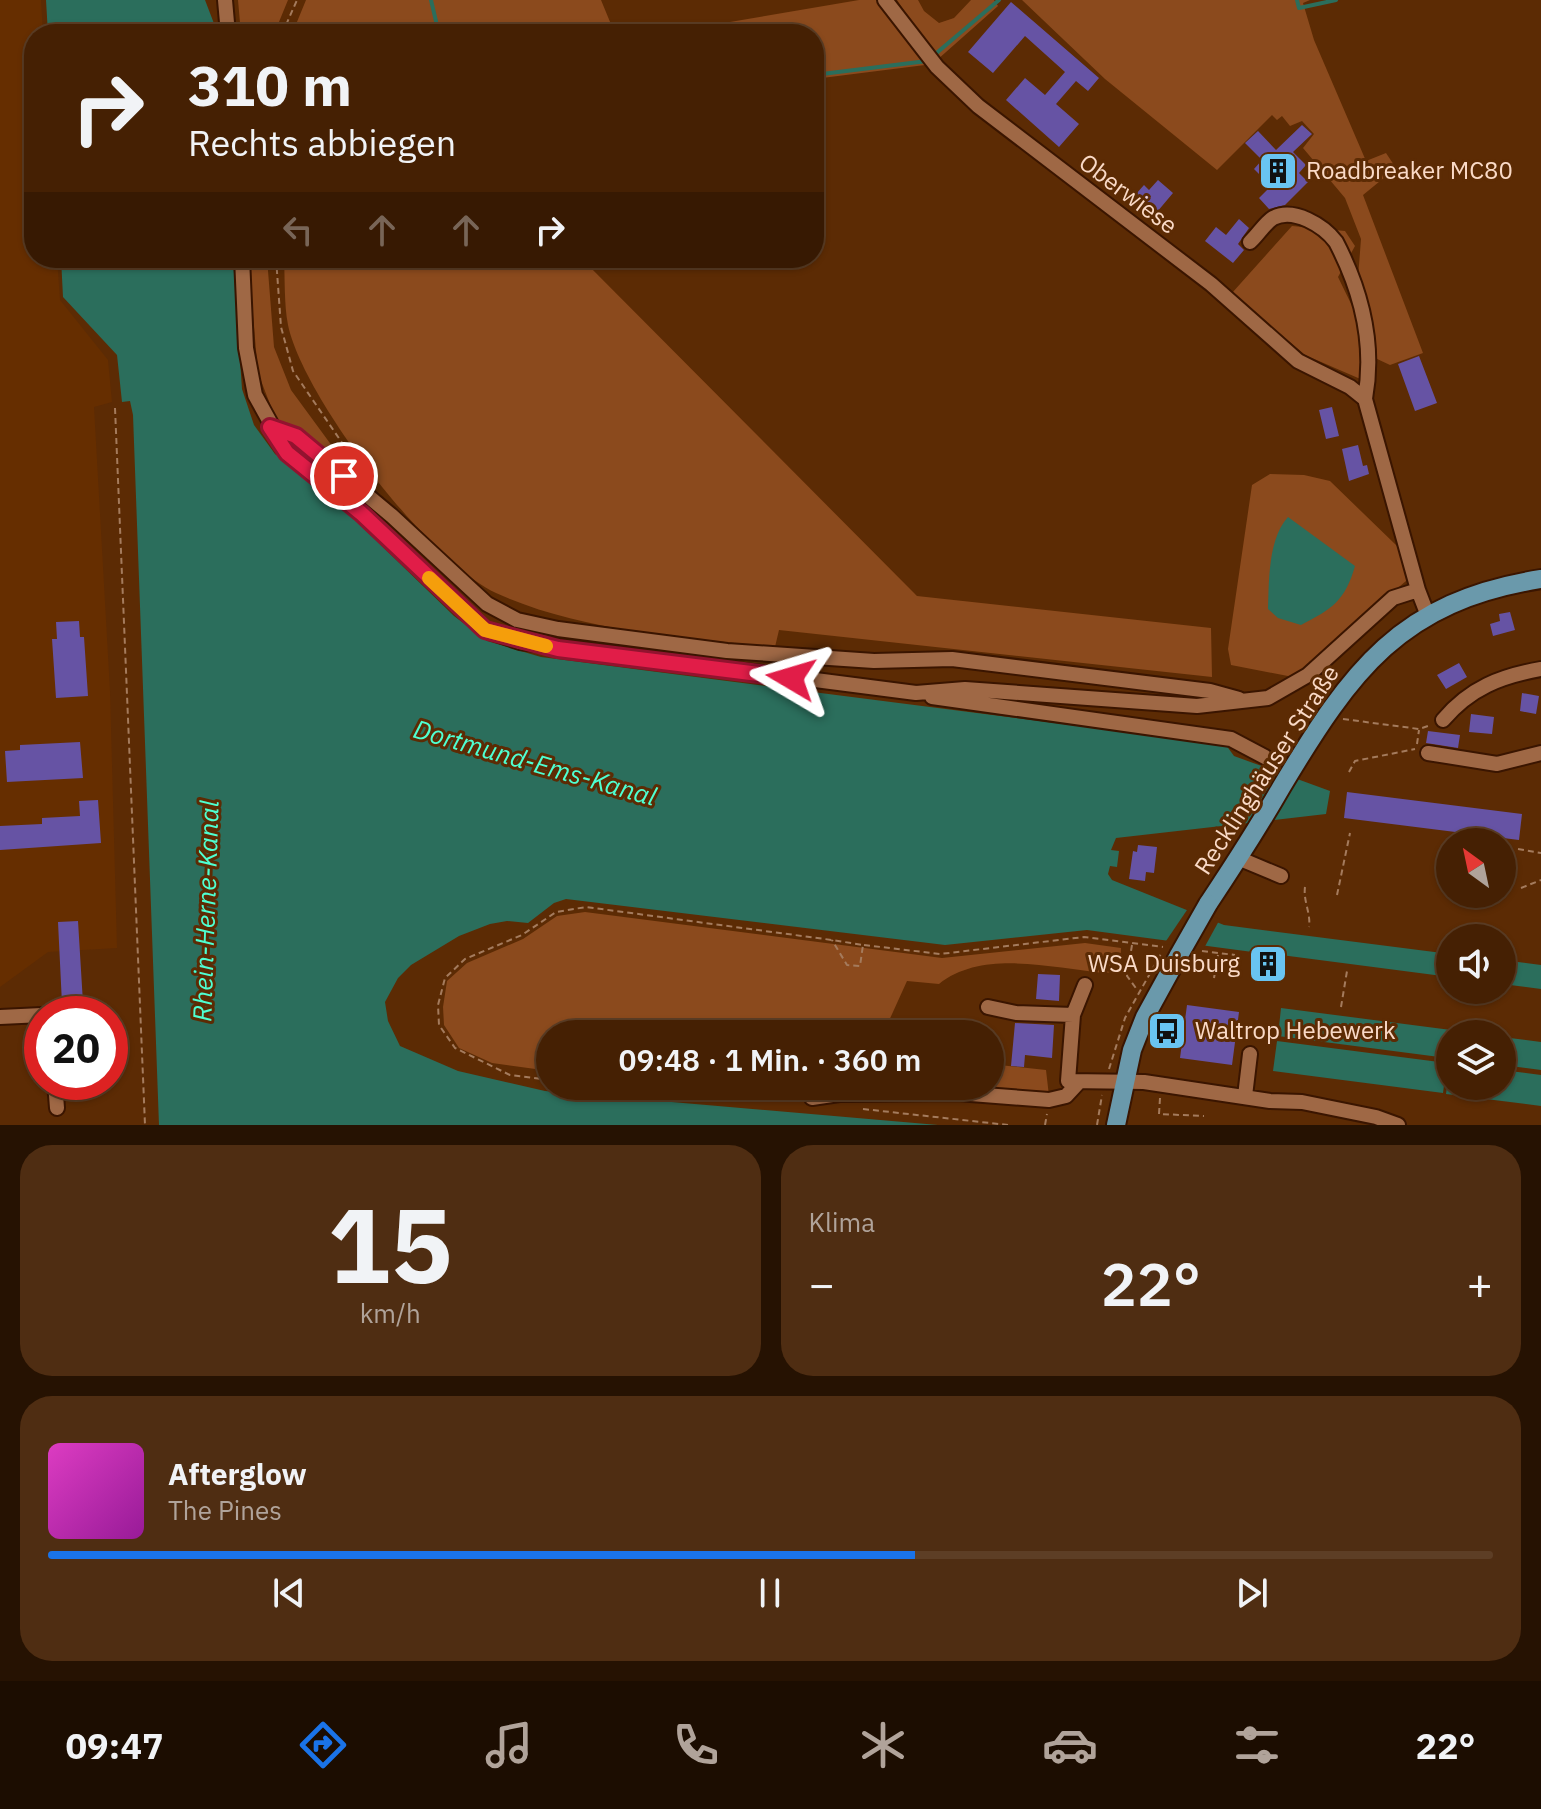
<!DOCTYPE html>
<html lang="de">
<head>
<meta charset="utf-8">
<style>
  :root { --surface:#452003; --page:#4f2d12; --text:#f1f3f6; --muted:#b0a39a; --line:#5d3e25; --accent:#1a73e8 }
  body { margin:0; font-family:"IBM Plex Sans",sans-serif; background:var(--page); color:var(--text); height:100vh; display:flex; flex-direction:column; font-size:30px; white-space:nowrap }
  * { box-sizing:border-box; margin:0 }
  p { font-size:26px; color:var(--muted) }
  .icon { flex:none; width:44px; height:44px; fill:none; stroke:currentColor; stroke-width:2; stroke-linecap:round; stroke-linejoin:round }
  .map { position:relative; height:1125px; overflow:hidden }
  .side { display:flex; flex-direction:column; gap:20px; padding:20px; background:#261202; flex:1 }
  .side>* { flex:none }
  .hud { position:absolute; left:24px; top:24px; width:800px; height:244px; border-radius:32px; box-shadow:0 2px 6px #0004,0 0 0 2px var(--line); background:#452003; color:var(--text); overflow:hidden }
  .needle { width:52px; rotate:327deg }
  .tools { position:absolute; left:1436px; top:828px; display:grid; gap:16px }
  .tools a { display:grid; place-items:center; width:80px; height:80px; border-radius:50%; background:var(--surface); box-shadow:0 2px 6px #0004,0 0 0 2px var(--line); font-size:40px }
  .speed { position:absolute; left:24px; top:996px; display:flex; gap:16px; font-size:40px; font-weight:700; text-align:center }
  .speed>* { display:grid; place-content:center; width:104px; height:104px; border-radius:50%; background:var(--surface); box-shadow:0 2px 6px #0004,0 0 0 2px var(--line); line-height:1 }
  .speed .limit { border:12px solid #d22; background:#fff; color:#111 }
  .pin { position:absolute; display:grid; place-items:center; width:68px; height:68px; color:#fff; margin:-34px; border:4px solid #fff; border-radius:50%; box-shadow:0 2px 8px #0007 }
  .me { position:absolute; width:88px; margin:-44px; rotate:277deg; stroke-linejoin:round; filter:drop-shadow(0 0 6px #0008) }
  .turn { display:flex; align-items:center; gap:28px; height:168px; padding:0 32px; font-size:36px }
  .turn .icon { width:104px; height:104px; stroke-width:2.5 }
  .turn b { display:block; font-size:56px; line-height:68px }
  .lanes { display:flex; align-items:center; height:76px; padding:0 32px; background:#0003; justify-content:center; gap:40px; direction:ltr }
  .lanes .off { opacity:.35 }
  .big { font-size:60px; font-weight:600; line-height:1.1 }
  .side .card { flex:1; display:flex; flex-direction:column; justify-content:center; gap:12px; min-width:0; padding:0 28px; border-radius:32px; background:var(--page) }
  .side .dial { align-items:center; gap:0 }
  .dial b { font-size:104px; line-height:1 }
  .song { display:flex; align-items:center; gap:24px }
  .cover { width:96px; height:96px; border-radius:12px; background:linear-gradient(135deg,hsl(310 70% 55%),hsl(300 70% 35%)) }
  .played { height:8px; border-radius:4px; background:linear-gradient(90deg,var(--accent) 60%,var(--line) 60%) }
  .keys { display:flex; justify-content:space-around; direction:ltr }
  .heat { display:flex; justify-content:space-between; align-items:center; font-size:44px; direction:ltr }
  .side .tiles { flex:1; display:grid; gap:20px; grid-template-columns:1fr 1fr }
  .card:last-child { grid-column:span 2 }
  .trip { position:absolute; left:536px; top:1020px; width:468px; height:80px; border-radius:40px; background:var(--surface); box-shadow:0 2px 6px #0004,0 0 0 2px var(--line); font-weight:600; line-height:80px; text-align:center }
  .dock { display:flex; height:128px; justify-content:space-around; align-items:center; background:#1c0d01; color:var(--muted) }
  .dock .icon { width:56px; height:56px }
  .dock .selected { color:var(--accent) }
  .dock b { font-size:36px; color:var(--text) }
  .map>svg:first-child { display:block }
</style>
</head>
<body>
<div class="map">
<svg width="1541" height="1125" viewBox="0 0 1541 1125">
  <rect width="100%" height="100%" fill="#5c2b04"/>
  <path fill="#662e00" d="M0,0H41L43,34H34V258H57L60,300L108,360L112,402L94,407L110,691L117,948L48,952L0,987Z"/>
  <path fill="#8b4a1d" d="M238,0H288L274,34H241Z
    M306,0H601L615,34H292Z
    M859,0H876L925,65L814,79V34H659Z
    M897,0H918L924,11L939,23L954,18L971,0H994L998,6L937,60Z
    M1022,0H1310L1303,3L1314,40L1366,161L1386,153L1396,168L1363,195L1423,353L1390,365L1375,358L1372,322L1358,278L1361,239L1345,198L1303,148L1314,134L1302,121L1290,126L1282,116L1277,120L1272,115L1217,170L1105,79Z
    M1292,226L1345,231L1355,246L1338,277L1356,314L1365,381L1305,355L1232,293Z
    M248,258H267L274,347L291,390L346,465L300,433L277,422L258,373Z
    M284,258H581L917,596L1211,628L1212,677L779,630L775,647C682,637 583,632 496,593C429,562 303,397 288,325C284,304 285,279 284,258Z
    M1270,474L1304,475L1330,481L1397,546L1406,566V581L1293,677L1231,665L1228,649L1252,485Z
    M585,912L942,958L1085,943L1121,948L1120,971L1105,973C1052,968 983,949 939,984L907,981L883,1034H550V1071L492,1063L459,1048L444,1025L443,1007L447,981L467,963L523,939L557,916Z
    M990,1064L1046,1070L1049,1096L934,1090L764,1091L699,1086H990Z"/>
  <path fill="#2b6e5c" d="M46,0H205L218,34H48Z
    M61,258H233L242,389L254,425L275,454L327,493L454,616L487,641L541,657L1226,745L1234,756L1330,791L1326,814L1116,838L1111,850L1119,851L1117,867L1110,866L1108,874L1112,880L1224,925L1450,954V977L1281,955V952L1261,950L1260,953L1087,930L945,945L566,899L554,903L528,923L507,921L490,924L459,936L411,965L398,978L385,1002L388,1021L400,1046L458,1071L545,1091L938,1125H159L133,415L130,401L122,402L117,355L63,297Z
    M1288,517L1355,566C1345,601 1332,609 1301,625L1278,618L1268,609C1269,581 1268,539 1288,517Z
    M1502,960L1541,965V989L1502,984Z
    M1281,1008L1451,1030L1447,1058L1278,1036Z
    M1502,1037L1541,1042V1070L1502,1065Z
    M1277,1041L1447,1063L1443,1093L1273,1071Z
    M1450,1063V1086H1502V1070L1541,1075V1106L1446,1094Z"/>
  <path fill="#5c2b04" d="M1189,907L1220,919L1203,950L1164,944Z"/>
  <g fill="none" stroke-linecap="round" stroke-linejoin="round">
    <path stroke="#2b6e5c" stroke-width="4" d="M431,0L439,34
      M1297,0L1299,8L1336,0
      M933,56L999,0
      M814,75L927,61"/>
  </g>
  <path fill="#6653a4" d="M1011,2L1099,78L1088,91L1076,81L1056,104L1079,124L1059,147L1006,100L1025,78L1045,95L1065,72L1025,36L993,73L968,52Z
    M1302,125L1312,134L1293,152L1306,165L1299,173L1308,182L1285,205L1269,209L1259,198L1271,186L1254,169L1262,160L1245,143L1258,131L1276,150Z
    M1158,180L1173,193L1157,212L1136,194L1144,185L1149,190Z
    M1239,219L1249,228L1238,244L1244,250L1233,263L1205,241L1216,227L1226,235Z
    M1419,356L1437,403L1415,411L1398,364Z
    M1332,407L1339,436L1326,439L1319,410Z
    M1358,445L1363,466L1367,465L1369,474L1349,481L1342,449Z
    M1510,612L1515,630L1493,636L1490,624L1500,621L1499,614Z
    M79,621L80,637H84L88,696L56,698L52,639H57L56,622Z
    M1459,663L1467,677L1446,689L1437,675Z
    M1522,693L1539,696L1536,714L1520,711Z
    M1471,714L1494,717L1492,734L1469,732Z
    M1428,731L1460,735L1458,748L1426,743Z
    M80,742L83,778L7,782L5,751L20,750V745Z
    M1347,792L1522,814L1519,840L1344,818Z
    M98,800L101,843L0,850V826L42,824V818L80,816L79,801Z
    M1138,845L1157,847L1154,873L1146,872L1145,881L1129,879L1133,851L1137,852Z
    M78,921L83,1003L62,1004L58,922Z
    M1261,950L1278,952L1275,978L1257,975Z
    M1038,974L1060,975L1059,1001L1036,999Z
    M1187,1005L1239,1012L1232,1065L1180,1058Z
    M1015,1023L1054,1025L1052,1058L1025,1055L1024,1067L1011,1066Z"/>
  <g fill="none" stroke-linecap="round" stroke-linejoin="round">
    <defs>
      <path id="minor" d="M225,0L228,34
        M885,0L937,67L978,106L1211,284L1298,361L1350,387L1365,399L1418,590L1428,616
        M1250,242C1257,236 1265,223 1273,218C1294,207 1324,226 1336,242C1362,292 1375,344 1365,399
        M242,258L246,348L255,395L287,453L361,513L485,630L520,642L916,693L965,689L1197,706L1268,698L1308,675L1393,598L1418,590
        M270,427L296,436L392,516L487,604L517,620L558,629L727,651L874,661L952,659L1210,691L1239,699
        M932,697L1231,739L1265,757
        M1443,720C1470,688 1501,676 1541,669
        M1428,753L1497,764L1541,753
        M1238,858L1281,876
        M1085,985L1073,1015L1068,1081L1144,1082L1270,1101L1302,1102L1376,1117L1398,1125
        M988,1007L1016,1013L1073,1015
        M56,1014L80,1013
        M0,1017L42,1015
        M55,1082L57,1108
        M1245,1096L1250,1054
        M812,1098L839,1094L958,1093L1049,1100L1066,1096L1079,1082"/>
      <path id="major" d="M1208,904C1234,865 1259,826 1282,786C1351,671 1400,601 1541,579
        M1116,1125L1132,1050L1145,1017L1179,955"/>
    </defs>
    <use href="#minor" stroke="#3a1500" stroke-width="18"/>
    <use href="#major" stroke="#3a1500" stroke-width="22"/>
    <path stroke="#a47b5d" stroke-width="2" stroke-dasharray="6 4" stroke-linecap="butt" d="M282,34L297,0
      M276,258L281,327L293,371L362,472
      M115,408L145,1125
      M1343,719L1419,729L1431,725
      M1417,744L1419,730
      M1349,772L1355,761L1415,749
      M1518,849L1541,853
      M1305,887C1303,901 1311,913 1309,927
      M1521,888L1541,880
      M1337,895L1350,833
      M864,945L940,954L1084,937L1163,947
      M1132,945L1127,976L1138,991
      M1202,951L1235,955
      M1214,978L1218,955
      M1341,1007L1347,971
      M1109,1069L1125,1018L1162,952
      M550,1080L510,1075L455,1048L439,1025L438,1005L445,978L465,959L522,935L556,912L586,907L832,940L863,945L860,966L847,965L832,940
      M602,1086L796,1098
      M1160,1098L1159,1114L1204,1116
      M863,1109L1008,1125
      M1045,1125L1047,1114
      M1097,1125L1102,1095"/>
    <use href="#minor" stroke="#9f6845" stroke-width="14"/>
    <use href="#major" stroke="#6a99ab" stroke-width="18"/>
    <defs>
      <path id="major-bridge" d="M1179,955L1208,904"/>
    </defs>
    <use href="#major-bridge" stroke="#3a1500" stroke-width="22" stroke-linecap="butt"/>
    <use href="#major-bridge" stroke="#6a99ab" stroke-width="18"/>
  </g>
  <g fill="none" stroke-linecap="round" stroke-linejoin="round">
    <defs>
      <path id="route" d="M344,476L296,436L270,427L287,453L361,513L485,630L558,649L791,678"/>
    </defs>
    <use href="#route" stroke="#92132f" stroke-width="20"/>
    <use href="#route" stroke="#e11d48" stroke-width="14"/>
    <path stroke="#f59e0b" stroke-width="14" d="M429,578L485,630L546,646"/>
  </g>
  <defs>
    <symbol id="building-square" viewBox="-11 -11 22 22"><rect x="-9" y="-9" width="18" height="18" rx="4" fill="#69c4f1" stroke="#5c2b04"/><path d="M-4-6H4V6H1V3H-1V6H-4ZM-2.5-4.3h1.7v1.8h-1.7ZM.8-4.3h1.7v1.8H.8ZM-2.5-1h1.7V.8h-1.7ZM.8-1h1.7V.8H.8Z" fill="#111"/></symbol>
    <symbol id="bus-square" viewBox="-11 -11 22 22"><rect x="-9" y="-9" width="18" height="18" rx="4" fill="#69c4f1" stroke="#5c2b04"/><path d="M-5-6H5V4H4V6H2V4H-2V6H-4V4H-5ZM-3.5-4V0h7V-4ZM-3.5 1.2v1.5H-2V1.2ZM2 1.2v1.5H3.5V1.2Z" fill="#111"/></symbol>
  </defs>
  <g fill-rule="evenodd">
    <use href="#building-square" x="1256" y="149" width="44" height="44"/>
    <use href="#building-square" x="1246" y="942" width="44" height="44"/>
    <use href="#bus-square" x="1145" y="1009" width="44" height="44"/>
  </g>
  <g text-anchor="middle" stroke-width="6" stroke-linejoin="round" paint-order="stroke">
    <g font-size="24" fill="#fadac7" stroke="#5c2b04" text-anchor="start">
      <text x="1306" y="179">Roadbreaker MC80</text>
      <text x="1240" y="972" text-anchor="end">WSA Duisburg</text>
      <text x="1195" y="1039">Waltrop Hebewerk</text>
    </g>
    <g font-size="24" fill="#fadac7" stroke="#5c2b04">
      <text transform="translate(1128 194) rotate(37)" y="8">Oberwiese</text>
      <text transform="translate(1267 770) rotate(-57)" y="8">Recklinghäuser Straße</text>
    </g>
    <g font-size="26" font-style="italic" fill="#4effd2" stroke="#5c2b04">
      <text transform="translate(535 763) rotate(16)" y="9">Dortmund-Ems-Kanal</text>
      <text transform="translate(206 911) rotate(-88)" y="9">Rhein-Herne-Kanal</text>
    </g>
  </g>
</svg>
<div class="tools">
<a><svg class="needle" viewBox="-14 -14 28 28"><path d="M0-13l5 13h-10z" fill="#e53935"/><path d="M0 13l5-13h-10z" fill="#b0a39a"/></svg></a>
<a><svg class="icon" aria-label="sound" viewBox="0 0 24 24"><path d="M4 9h4l5-4v14l-5-4H4zM17 9q2 3 0 6"/></svg></a>
<a><svg class="icon" aria-label="layers" viewBox="0 0 24 24"><path d="M12 4l9 5-9 5-9-5zM3 14l9 5 9-5"/></svg></a>
</div>
<div class="speed"><div class="limit">20</div></div>
<div class="pin" style="left:344px;top:476px;background:#d93025"><svg class="icon" aria-label="arrive" viewBox="0 0 24 24"><path d="M6 21V4h12l-3 4 3 4H6"/></svg></div>
<svg class="me" style="left:791px;top:678px" viewBox="-20 -20 40 40"><path d="M0-17L14 15 0 8-14 15z" fill="#e11d48" stroke="#fff" stroke-width="4"/></svg>
<div class="trip">09:48 · 1 Min. · 360 m</div>
<div class="hud">
<div class="turn"><svg class="icon" aria-label="right" viewBox="0 0 24 24"><path d="M7 20v-9h11M14 6l5 5-5 5"/></svg><div><b>310 m</b>Rechts abbiegen</div></div>
<div class="lanes"><svg class="icon off" aria-label="left" viewBox="0 0 24 24"><path d="M17 20v-9H6M10 6l-5 5 5 5"/></svg><svg class="icon off" aria-label="ahead" viewBox="0 0 24 24"><path d="M12 20V5M6 11l6-6 6 6"/></svg><svg class="icon off" aria-label="ahead" viewBox="0 0 24 24"><path d="M12 20V5M6 11l6-6 6 6"/></svg><svg class="icon" aria-label="right" viewBox="0 0 24 24"><path d="M7 20v-9h11M14 6l5 5-5 5"/></svg></div>
</div>
</div>
<section class="side">
<div class="tiles">
<div class="card dial"><b>15</b><p>km/h</p></div>
<div class="card"><p>Klima</p>
<div class="heat"><a>−</a><b class="big">22°</b><a>+</a></div>
</div>
<div class="card">
<div class="song"><i class="cover"></i><div><b>Afterglow</b><p>The Pines</p></div></div>
<div class="played"></div>
<div class="keys"><svg class="icon" aria-label="previous" viewBox="0 0 24 24"><path d="M18 5L8 12l10 7zM5 5v14"/></svg><svg class="icon" aria-label="pause" viewBox="0 0 24 24"><path d="M8 5v14M16 5v14"/></svg><svg class="icon" aria-label="next" viewBox="0 0 24 24"><path d="M6 5l10 7-10 7zM19 5v14"/></svg></div>
</div>
</div>
</section>
<nav class="dock">
<b>09:47</b>
<svg class="icon selected" aria-label="directions" viewBox="0 0 24 24"><path d="M12 3l9 9-9 9-9-9zM9 14v-3h6M13 9l2 2-2 2"/></svg>
<svg class="icon" aria-label="music" viewBox="0 0 24 24"><path d="M9 18V5l10-2v13"/><circle cx="6" cy="18" r="3"/><circle cx="16" cy="16" r="3"/></svg>
<svg class="icon" aria-label="phone" viewBox="0 0 24 24"><path d="M5 4h4l2 5-3 2q2 4 5 5l2-3 5 2v4C11 20 4 13 5 4z"/></svg>
<svg class="icon" aria-label="climate" viewBox="0 0 24 24"><path d="M12 3v18M4 7l16 10M4 17L20 7"/></svg>
<svg class="icon" aria-label="car" viewBox="0 0 24 24"><path d="M5 17H2v-5l4-1 3-4h7l3 4 3 1v5h-3M9 17h6M6 11h13"/><circle cx="7" cy="17" r="2"/><circle cx="17" cy="17" r="2"/></svg>
<svg class="icon" aria-label="filters" viewBox="0 0 24 24"><path d="M4 7h16M4 17h16"/><circle cx="9" cy="7" r="2"/><circle cx="15" cy="17" r="2"/></svg>
<b>22°</b>
</nav>
</body>
</html>
